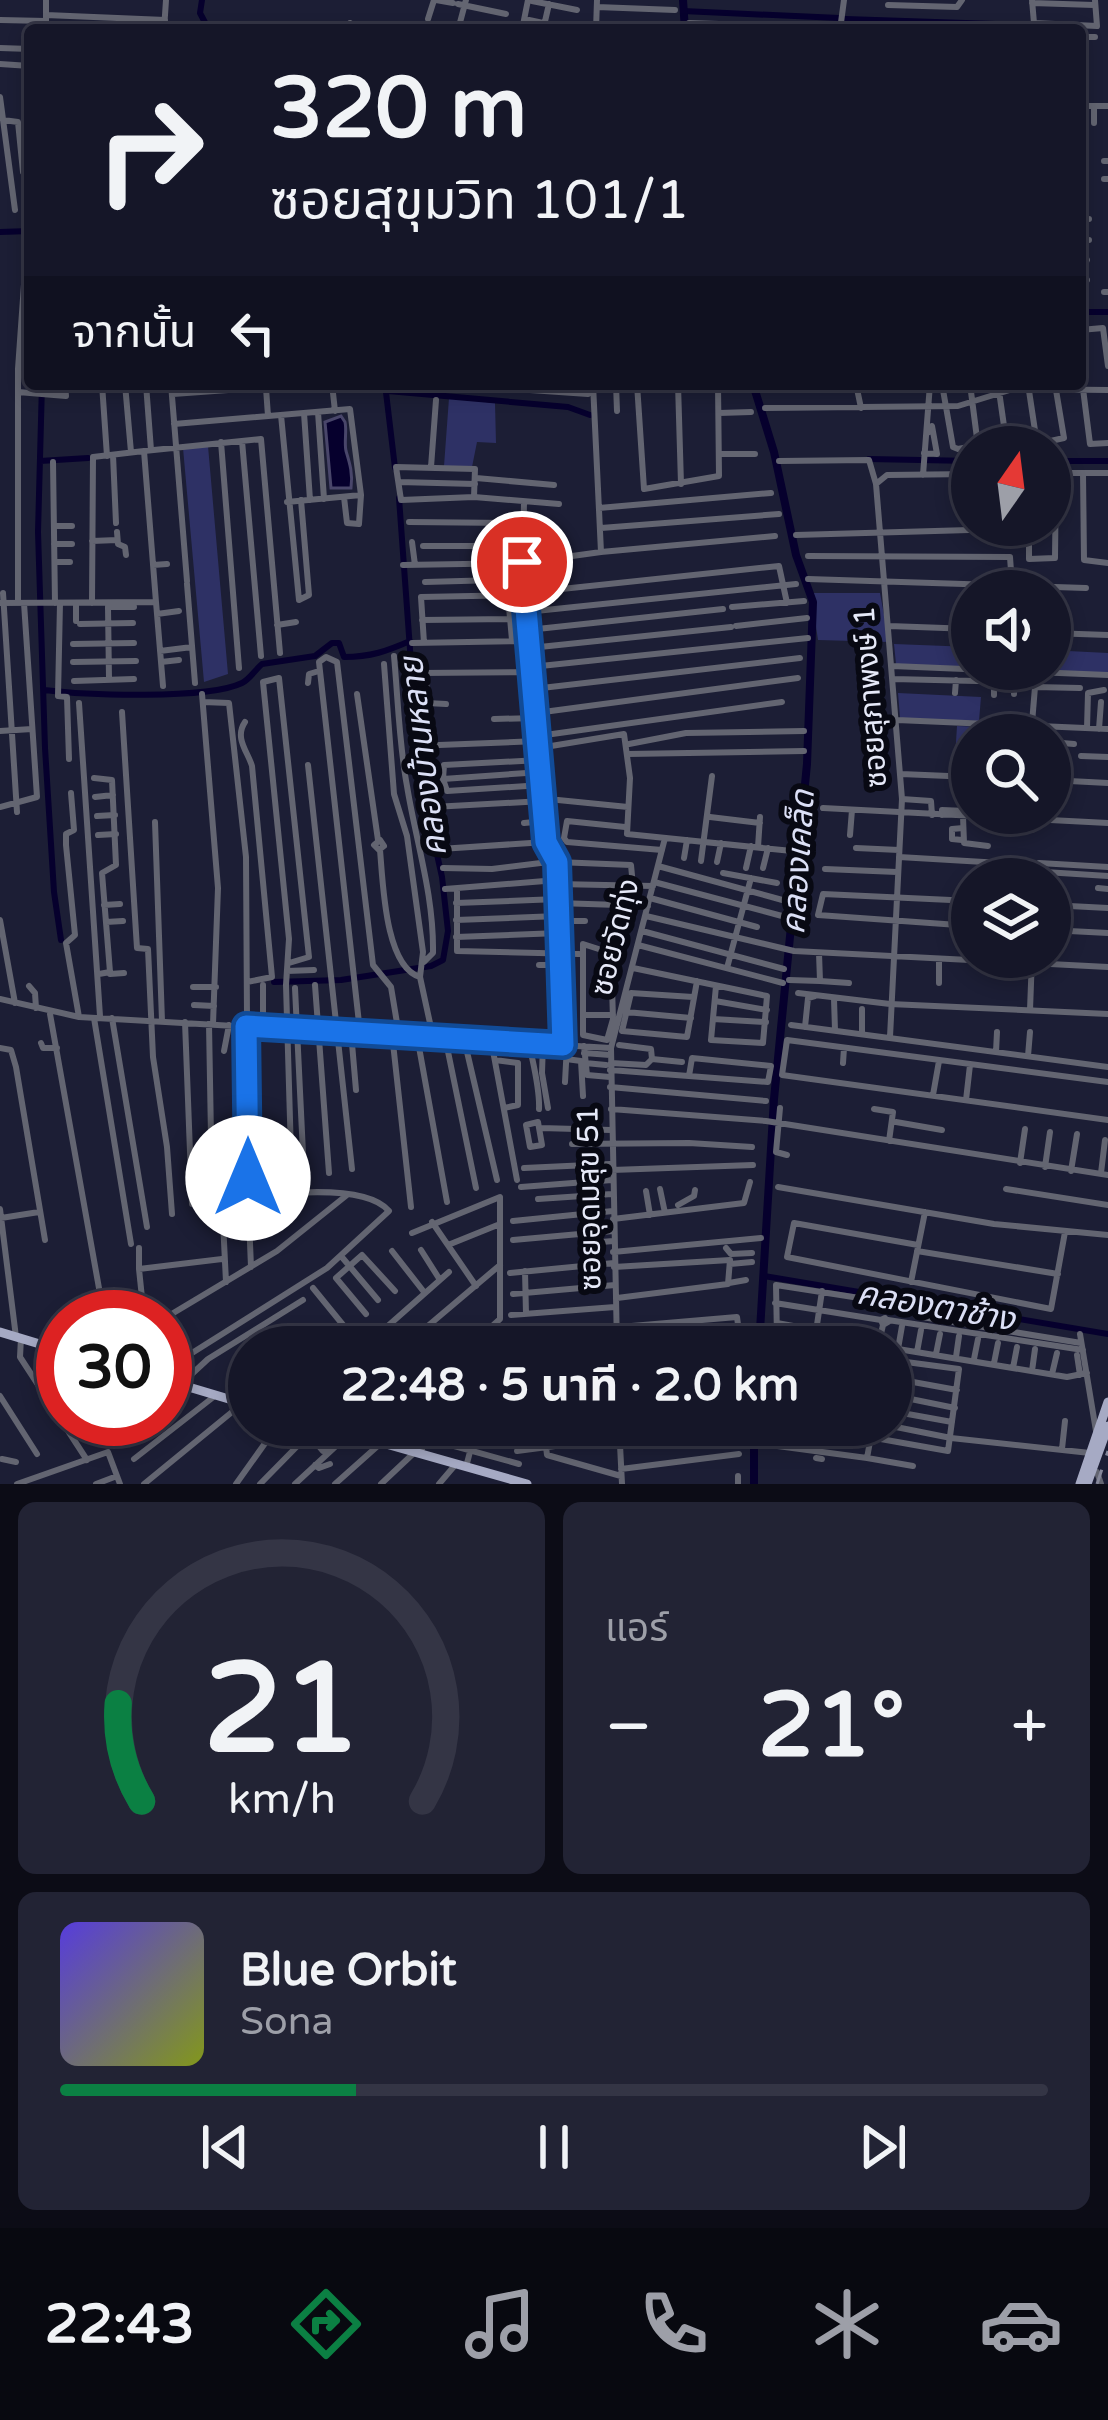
<!DOCTYPE html>
<html lang="th">
<head>
<meta charset="utf-8">
<style>
  :root { --surface:#151628; --page:#222334; --text:#f1f3f6; --muted:#9d9fa8; --line:#343545; --accent:#0b8043 }
  body { margin:0; font-family:"Varela Round","Noto Sans Thai",sans-serif; background:var(--page); color:var(--text); height:100vh; display:flex; flex-direction:column; font-size:45px; white-space:nowrap }
  * { box-sizing:border-box; margin:0 }
  p { font-size:39px; color:var(--muted) }
  .icon { flex:none; width:66px; height:66px; fill:none; stroke:currentColor; stroke-width:2; stroke-linecap:round; stroke-linejoin:round }
  .map { position:relative; height:1484px; overflow:hidden }
  .sheet { display:flex; flex-direction:column; gap:18px; padding:18px; background:#0c0c16; flex:1 }
  .sheet>* { flex:none }
  .hud { position:absolute; left:24px; top:24px; width:1062px; height:366px; border-radius:12px; box-shadow:0 6px 18px #0003,0 0 0 3px var(--line); background:#151628; color:var(--text); overflow:hidden }
  .needle { width:78px; rotate:14deg }
  .tools { position:absolute; left:951px; top:426px; display:grid; gap:24px }
  .tools a { display:grid; place-items:center; width:120px; height:120px; border-radius:50%; background:var(--surface); box-shadow:0 6px 18px #0003,0 0 0 3px var(--line); font-size:60px }
  .speed { position:absolute; left:36px; top:1290px; display:flex; gap:24px; font-size:60px; font-weight:700; text-align:center }
  .speed>* { display:grid; place-content:center; width:156px; height:156px; border-radius:50%; background:var(--surface); box-shadow:0 6px 18px #0003,0 0 0 3px var(--line); line-height:1 }
  .speed .limit { border:18px solid #d22; background:#fff; color:#111 }
  .pin { position:absolute; display:grid; place-items:center; width:102px; height:102px; color:#fff; margin:-51px; border:6px solid #fff; border-radius:50%; box-shadow:0 3px 12px #0007 }
  .me { position:absolute; width:132px; margin:-66px; rotate:0deg; stroke-linejoin:round; filter:drop-shadow(0 0 9px #0008) }
  .turn { display:flex; align-items:center; gap:42px; height:252px; padding:0 48px; font-size:54px }
  .turn .icon { width:156px; height:156px; stroke-width:2.5 }
  .turn b { display:block; font-size:84px; line-height:102px }
  .then { display:flex; align-items:center; height:114px; padding:0 48px; background:#0003; gap:24px; font-size:45px }
  .big { font-size:90px; font-weight:700; line-height:1.1 }
  .sheet .card { flex:1; display:flex; flex-direction:column; justify-content:center; gap:18px; min-width:0; padding:0 42px; border-radius:18px; background:var(--page) }
  .sheet .dial { align-items:center; gap:0 }
  .dial svg { height:312px; overflow:visible; fill:none; stroke:var(--line); stroke-width:7; stroke-linecap:round; text-anchor:middle }
  .dial text { fill:var(--text); stroke:none }
  .song { display:flex; align-items:center; gap:36px }
  .cover { width:144px; height:144px; border-radius:18px; background:linear-gradient(135deg,hsl(250 70% 55%),hsl(70 70% 35%)) }
  .played { height:12px; border-radius:6px; background:linear-gradient(90deg,var(--accent) 30%,var(--line) 30%) }
  .keys { display:flex; justify-content:space-around; direction:ltr }
  .heat { display:flex; justify-content:space-between; align-items:center; font-size:66px; direction:ltr }
  .sheet .tiles { flex:1; display:grid; gap:18px; grid-template-columns:1fr 1fr }
  .card:last-child { grid-column:span 2 }
  .trip { position:absolute; left:228px; top:1326px; width:684px; height:120px; border-radius:60px; background:var(--surface); box-shadow:0 6px 18px #0003,0 0 0 3px var(--line); font-weight:700; line-height:120px; text-align:center }
  .tab-bar { display:flex; height:192px; justify-content:space-around; align-items:center; background:#080910; color:var(--muted) }
  .tab-bar .icon { width:84px; height:84px }
  .tab-bar .current { color:var(--accent) }
  .tab-bar b { font-size:54px; color:var(--text) }
  .map>svg:first-child { display:block }
</style>
</head>
<body>
<div class="map">
<svg width="1108" height="1484" viewBox="0 0 1108 1484">
  <rect width="100%" height="100%" fill="#1c1e35"/>
  <path fill="#2e3165" d="M449,398L495,403L496,443L477,442L472,467L444,466Z
    M208,446L228,674L204,682L183,448Z
    M811,593H880L889,642L818,640Z
    M1060,637H1068V651L1108,653V673L1003,669H1050V650H1059Z
    M894,644L972,647V668L896,664Z
    M898,693L981,697L979,721L900,718Z
    M957,726L1029,729L1028,735H972V775L954,774Z"/>
  <path fill="#06002d" stroke="#49466a" stroke-width="3" d="M341,416L345,422C347,431 344,442 346,451C350,464 353,474 351,488H331L325,422Z"/>
  <g fill="none" stroke-linecap="round" stroke-linejoin="round">
    <path stroke="#06002d" stroke-width="6" d="M202,0L200,13L209,30
      M683,11L839,18
      M845,19L1029,25
      M0,232L30,231
      M1080,312H1108
      M42,384L38,532L45,748L54,892L61,940
      M385,384L395,468
      M388,391L568,407L590,415
      M869,459L972,461
      M40,461L88,458
      M1050,461H1108
      M44,690C84,695 207,700 242,683C250,679 255,670 262,664L315,656L332,643H339L344,657C371,657 387,651 410,641
      M274,982L341,980L431,966L443,960L448,931L442,877L419,773L399,498
      M764,1276L1108,1334"/>
    <path stroke="#06002d" stroke-width="8" d="M683,0L685,30
      M753,384L774,452L796,555L813,602L807,764L774,1099L759,1347
      M754,1425V1484"/>
    <path stroke="#636571" stroke-width="6" d="M436,0L453,3
      M1032,0L1034,23L1097,26L1095,0
      M532,1L577,10
      M1032,3L1094,5
      M458,4L506,14
      M888,5L957,7L962,0
      M597,7L675,10
      M46,15L165,20
      M428,19L434,0
      M0,20L46,21
      M529,20L576,30
      M689,23L895,30
      M373,26L408,30
      M250,27V30
      M46,30V0
      M164,30L166,0
      M348,30L350,23
      M458,30L466,0
      M522,30L528,0
      M543,30L549,4
      M596,30L597,0
      M840,30L844,0
      M1080,37H1095
      M0,48L30,49
      M1080,56V114
      M0,64L30,66
      M0,97L15,210
      M1080,106H1108
      M1094,106V123
      M3,120L18,122L23,172
      M1104,161H1108
      M1104,179H1108
      M1080,181L1084,184L1083,205
      M1080,219H1089
      M1080,240H1089
      M1080,259L1087,260
      M1080,280H1087
      M1104,292H1108
      M1080,330L1103,328L1108,366
      M1080,365L1090,444L1108,443
      M102,384L107,456
      M125,384L131,452
      M146,384L151,450
      M171,384L187,581
      M332,384L335,411
      M445,384L588,394
      M616,384L617,411
      M637,384L644,489L719,476L718,384
      M678,384L681,484
      M856,384L861,408
      M942,384L953,447L958,449L1006,440L998,384
      M970,384L978,446
      M1028,384L1037,444L1064,438L1055,384
      M792,385L856,384
      M266,388L268,416
      M18,392L66,396L65,384
      M173,394L313,384
      M765,408L958,406L1013,389L1108,390
      M318,412L324,499
      M304,413L310,500
      M719,413L751,412
      M281,415L299,600L309,595L301,500
      M174,424L350,409L361,495L359,524L347,523L344,497
      M242,441L261,656
      M221,442L239,668
      M924,453L937,454L932,426L929,432
      M720,454H755
      M113,455L116,523
      M779,461L869,460L876,484
      M53,462L55,603
      M431,467L436,400
      M1050,473H1108
      M1083,473L1084,560L1108,563
      M923,475L930,384
      M476,478L554,485
      M399,482L475,484
      M474,497L401,500L396,467L475,469L474,497L559,504
      M287,502L361,495
      M599,508L771,493
      M409,522L523,523
      M1029,525V559L1055,558L1056,473
      M54,526H72
      M601,528L779,514
      M117,532L118,544L125,547L126,555
      M796,535L1004,529
      M92,541L117,540
      M412,542L415,565
      M54,544H72
      M423,546H522
      M601,552L775,536
      M808,556L1010,557L1012,585
      M523,561L524,502
      M55,562H70
      M153,565L167,564
      M403,565L522,563
      M808,579L1086,588
      M425,582L497,580L498,563
      M187,584L195,683
      M3,593L17,812
      M524,593L779,566L787,603
      M508,596L512,640
      M156,602L163,686
      M0,603L156,602L144,451L261,439L280,653
      M18,603V369L27,242
      M60,603L58,696L67,697L69,759
      M76,603V621
      M92,603L93,457L144,451
      M108,607L109,679
      M108,607H134
      M732,607L804,601
      M526,612L796,584
      M157,614L179,611
      M422,620L511,619
      M80,624L133,623
      M277,625L296,622
      M736,626L807,618
      M889,626L972,629
      M528,630L723,609
      M1050,633L1108,635
      M412,643L529,641
      M424,643L421,597L524,595
      M73,644L134,643
      M530,648L731,627
      M160,651L192,647
      M394,656C398,699 399,744 407,786C416,842 434,895 433,953L424,962
      M73,662L136,661
      M161,662L179,660
      M384,664L394,794L407,836L423,952L420,977L433,1037
      M892,666L1108,675
      M531,667L808,638
      M426,672L427,703L446,704
      M420,673L532,672
      M893,679L1023,682
      M74,681L134,679
      M1014,682V694
      M308,683L309,674L319,671
      M533,689L800,658
      M955,693L956,680
      M202,694L218,888L213,1024
      M357,694L378,840
      M994,695V682
      M203,702L229,703L246,857L248,1177
      M79,703L100,1016
      M122,712L137,948L148,949L153,1057L167,1147L172,1214
      M536,713L798,678
      M494,719L536,718
      M897,720L1108,729
      M245,722C234,738 248,752 252,766L272,977L247,982
      M1087,728L1088,693L1104,690
      M1099,729L1101,702
      M0,731L32,729
      M1031,735L1035,687L1080,688
      M538,736L782,702
      M1050,742L1074,744
      M629,744L686,733L804,731
      M439,745L538,741
      M539,748L624,734L630,778L627,834L792,851
      M628,754L804,751
      M1081,756L1108,757
      M308,765L352,1169
      M901,774L972,777
      M94,778L112,780L116,865L102,873L110,972L99,974
      M443,779L444,765L540,760
      M443,779L447,791L542,785
      M443,779L541,772
      M1050,780L1108,783
      M71,793L74,830L66,834V845L75,935L66,943L79,1017
      M95,797L113,795
      M902,799L931,801L932,815
      M558,800L628,807
      M0,807L37,797L24,603
      M823,808L1108,823
      M942,815V810L966,811
      M97,816L115,815
      M432,816L433,807L543,801
      M963,816L964,843L988,846
      M710,817L760,823
      M155,822L162,1021
      M524,823L545,821
      M625,827L567,821L564,838L567,842L662,850
      M98,835L116,834
      M850,835L852,810
      M380,840L384,846L379,850L374,845Z
      M962,840L952,839V829L963,828
      M758,847L760,817
      M856,848L899,850
      M440,849L546,842
      M380,850C383,883 385,967 420,977
      M899,857L1018,864
      M684,858L687,840
      M701,861L712,776
      M557,862L631,865L633,886
      M717,862L721,843
      M1039,863L1108,867
      M658,866L786,901
      M443,868L492,869L557,861
      M746,868L751,846
      M763,868L768,848
      M825,869L897,872
      M1029,871L1108,876
      M723,873L777,883
      M654,882L782,916
      M557,884L653,886
      M963,887H972
      M1098,888L1108,889
      M445,889L557,880
      M457,889V951L579,954
      M650,898L757,927
      M972,901L823,894L818,915L972,926
      M456,903L558,899
      M558,903L648,906
      M104,905L120,904
      M1050,905L1108,908
      M970,915L971,901
      M646,916L794,951L1108,967
      M0,920L15,1003
      M456,920L558,916
      M559,921H585
      M106,922L123,921
      M1050,930L1108,933
      M642,931L784,969
      M456,937L559,933
      M583,944L611,953L613,1019L607,1040L583,1035Z
      M638,945L783,983
      M819,953L820,981L849,983
      M939,960V983
      M289,963L309,957L279,678L263,682L289,939L286,985L291,1153
      M539,965H560
      M551,965L552,978
      M633,968L767,996L763,1043L711,1040L716,986
      M727,968L751,878
      M287,971L314,970
      M110,974L124,973
      M789,980L820,981
      M315,985L329,1173
      M29,986L35,993L36,1008
      M193,987H216
      M295,988L304,1174
      M798,993L890,1004L1108,1014
      M693,997L631,993L622,1031L687,1037L697,981
      M0,999L79,1017L611,1048
      M834,999L835,1030
      M715,1001L767,1010
      M194,1005L214,1006
      M1030,1010L1032,957
      M626,1012L691,1018
      M50,1014L102,1305
      M584,1015H613
      M94,1018L131,1244
      M112,1018L147,1227
      M713,1019L766,1022
      M185,1022L192,1204
      M209,1024L212,1193
      M791,1025L1108,1067
      M263,1026V985
      M805,1027L808,998L815,996
      M351,1032L356,1090
      M360,1032L319,662L326,657L337,662L373,965L391,987L399,1035
      M392,1034L411,1207
      M862,1034V1009
      M417,1036L447,1202
      M445,1037L476,1188
      M890,1037L902,799L876,484L887,475L972,474
      M464,1039L497,1180
      M491,1040L517,1180
      M41,1043L43,1048H57
      M529,1043C533,1064 540,1088 539,1109
      M543,1043L542,1073L548,1108
      M563,1045L557,863L546,842L522,563L601,552L593,384
      M619,1045L651,1049L652,1059
      M584,1046L587,1075L610,1077
      M0,1048L11,1050L16,1067L45,1240
      M224,1051L229,1025
      M996,1052L997,1032
      M584,1053L610,1055
      M1028,1056L1030,1032
      M566,1059L581,1061L583,1096
      M495,1060L518,1063V1105L504,1108
      M585,1063L606,1065
      M611,1063L646,1065L652,1059L682,1062
      M843,1063L844,1048
      M610,1070L768,1082L771,1066L692,1058L689,1076
      M565,1082L567,1045
      M1108,1082L787,1040L782,1075L1108,1120
      M610,1087L766,1101
      M933,1095L939,1061
      M966,1100L970,1065
      M780,1108L776,1152L787,1155
      M611,1109L766,1121L1108,1175
      M874,1109L893,1112L889,1141
      M538,1122L542,1145L530,1147L526,1125Z
      M896,1122L942,1130
      M541,1128L611,1130
      M572,1144L689,1143L752,1147
      M1020,1163L1025,1129
      M1045,1167L1050,1132
      M524,1168L610,1164
      M210,1170H248
      M612,1170L753,1165
      M1071,1171L1077,1134
      M1101,1173L1105,1140
      M521,1187L612,1180
      M778,1187L994,1224L1108,1235
      M660,1189L665,1213
      M1006,1189L1108,1205
      M646,1191L650,1215
      M538,1199L612,1194
      M678,1205L694,1196L695,1190
      M0,1209L16,1337
      M1,1218L39,1212
      M249,1219L251,1267
      M613,1219L744,1203L750,1182
      M513,1221L613,1211
      M432,1222L476,1286
      M412,1233L500,1197V1319L469,1347
      M513,1240L613,1231
      M590,1243L613,1241
      M448,1245L500,1224
      M918,1245L794,1223L787,1257L1051,1309L1065,1232
      M139,1248V1269
      M726,1248L731,1254L752,1253
      M421,1250L440,1280
      M392,1251L424,1292
      M917,1251L1058,1274
      M613,1252L761,1238
      M341,1256L378,1300
      M730,1264L752,1262
      M614,1267L730,1260L728,1284L617,1298
      M525,1271L526,1314
      M510,1273L614,1263
      M911,1282L925,1212
      M729,1283L746,1280
      M313,1288L361,1347
      M513,1294L615,1285
      M775,1303L881,1320
      M123,1306L143,1304
      M120,1312L143,1309
      M366,1314L336,1278L362,1255L395,1291
      M511,1315L615,1307
      M916,1316L1081,1343
      M98,1317H99
      M144,1317L139,1269L222,1259
      M165,1318L277,1251L347,1195
      M885,1318L888,1322L883,1325L881,1320Z
      M888,1320L1083,1350
      M679,1322L680,1347
      M777,1323L880,1342
      M902,1326L898,1349L1067,1377L1087,1373
      M360,1327L372,1340
      M1080,1334L1096,1431
      M21,1338L20,1357L87,1460
      M777,1338L776,1285L911,1306
      M814,1345L822,1291
      M328,1347L346,1332
      M364,1347L449,1272
      M403,1347L500,1265
      M498,1347V1341
      M525,1347L526,1335L737,1317L741,1347
      M617,1347L611,1048L665,838
      M623,1347L740,1335
      M774,1347L777,1342L806,1347
      M878,1347L883,1325
      M917,1352L921,1330
      M936,1354L940,1334
      M1077,1355L1080,1375
      M956,1357L959,1336
      M974,1359L978,1339
      M994,1363L998,1343
      M1013,1368L1017,1347
      M165,1370L327,1268L389,1211C363,1180 261,1195 222,1201L226,1282
      M1032,1371L1035,1349
      M1052,1374L1057,1353
      M891,1378L957,1390
      M62,1380L63,1381
      M180,1385L208,1359L303,1300
      M891,1395L955,1408
      M0,1396L37,1454
      M891,1411L952,1422
      M99,1419H106
      M480,1425L508,1433
      M514,1425H526
      M619,1425L622,1484
      M802,1425L948,1451L959,1369L891,1360
      M886,1425L951,1438L1090,1453
      M415,1437L425,1425
      M365,1438L379,1425
      M803,1441L805,1425
      M447,1444L519,1464
      M770,1445L867,1458L871,1436
      M546,1447L547,1455L621,1476
      M329,1448L323,1451L318,1445L334,1429
      M1062,1449L1065,1421
      M517,1451L715,1425
      M420,1454L425,1441L439,1425
      M816,1458L822,1459
      M867,1458L913,1466
      M2,1459L16,1462
      M134,1459L216,1395
      M315,1465L319,1468L330,1464
      M466,1467L477,1425
      M621,1469L739,1454
      M1097,1472L1101,1484
      M738,1476V1484
      M17,1484L108,1452L120,1484
      M96,1484L117,1476
      M144,1484L243,1403
      M236,1484L278,1425
      M260,1484L318,1425
      M295,1484L349,1434
      M335,1484L381,1443
      M381,1484L415,1452
      M439,1484L456,1464"/>
    <path stroke="#a6aac4" stroke-width="9" d="M0,1332L63,1351
      M165,1380L249,1405
      M319,1425L527,1484
      M1080,1484L1108,1402
      M1087,1484L1108,1426"/>
    <path stroke="#85879a" stroke-width="3" stroke-dasharray="15 15" stroke-linecap="butt" d="M1097,1484L1108,1451"/>
  </g>
  <g fill="none" stroke-linecap="round" stroke-linejoin="round">
    <defs>
      <path id="route" d="M248,1178L246,1026L563,1045L557,862L546,842L522,562"/>
    </defs>
    <use href="#route" stroke="#114b97" stroke-width="30"/>
    <use href="#route" stroke="#1a73e8" stroke-width="21"/>
  </g>
  <g text-anchor="middle" stroke-width="12" stroke-linejoin="round" paint-order="stroke">
    <g font-size="30" fill="#e6e9f8" stroke="#080913">
      <text transform="translate(870 697) rotate(-94)" y="10">ซอยสุภาพงษ์ 1</text>
      <text transform="translate(615 937) rotate(-76)" y="10">ซอยวัดทุ่ง</text>
      <text transform="translate(589 1198) rotate(-91)" y="10">ซอยอุดมสุข 51</text>
    </g>
    <g font-size="33" font-style="italic" fill="#dce0f6" stroke="#080913">
      <text transform="translate(422 757) rotate(-97)" y="12">คลองบ้านหลาย</text>
      <text transform="translate(797 862) rotate(-86)" y="12">คลองเคล็ด</text>
      <text transform="translate(936 1305) rotate(10)" y="12">คลองตาช้าง</text>
    </g>
  </g>
</svg>
<div class="tools">
<a><svg class="needle" viewBox="-14 -14 28 28"><path d="M0-13l5 13h-10z" fill="#e53935"/><path d="M0 13l5-13h-10z" fill="#9d9fa8"/></svg></a>
<a><svg class="icon" aria-label="sound" viewBox="0 0 24 24"><path d="M4 9h4l5-4v14l-5-4H4zM17 9q2 3 0 6"/></svg></a>
<a><svg class="icon" aria-label="search" viewBox="0 0 24 24"><circle cx="10" cy="10" r="6"/><path d="M15 15l6 6"/></svg></a>
<a><svg class="icon" aria-label="layers" viewBox="0 0 24 24"><path d="M12 4l9 5-9 5-9-5zM3 14l9 5 9-5"/></svg></a>
</div>
<div class="speed"><div class="limit">30</div></div>
<div class="pin" style="left:522px;top:562px;background:#d93025"><svg class="icon" aria-label="arrive" viewBox="0 0 24 24"><path d="M6 21V4h12l-3 4 3 4H6"/></svg></div>
<svg class="me" style="left:248px;top:1178px" viewBox="-20 -20 40 40"><circle r="19" fill="#fff"/><path d="M0-13L10 11 0 6-10 11z" fill="#1a73e8"/></svg>
<div class="trip">22:48 · 5 นาที · 2.0 km</div>
<div class="hud">
<div class="turn"><svg class="icon" aria-label="right" viewBox="0 0 24 24"><path d="M7 20v-9h11M14 6l5 5-5 5"/></svg><div><b>320 m</b>ซอยสุขุมวิท 101/1</div></div>
<div class="then">จากนั้น<svg class="icon" aria-label="left" viewBox="0 0 24 24"><path d="M17 20v-9H6M10 6l-5 5 5 5"/></svg></div>
</div>
</div>
<section class="sheet">
<div class="tiles">
<div class="card dial"><svg viewBox="0 0 100 80">
<path d="M14 69A42 42 0 1 1 86 69"/>
<path d="M14 69A42 42 0 0 1 8 44" stroke="#0b8043"/>
<text x="50" y="56" font-size="32" font-weight="700">21</text>
<text x="50" y="72" font-size="11">km/h</text>
</svg></div>
<div class="card"><p>แอร์</p>
<div class="heat"><a>−</a><b class="big">21°</b><a>+</a></div>
</div>
<div class="card">
<div class="song"><i class="cover"></i><div><b>Blue Orbit</b><p>Sona</p></div></div>
<div class="played"></div>
<div class="keys"><svg class="icon" aria-label="previous" viewBox="0 0 24 24"><path d="M18 5L8 12l10 7zM5 5v14"/></svg><svg class="icon" aria-label="pause" viewBox="0 0 24 24"><path d="M8 5v14M16 5v14"/></svg><svg class="icon" aria-label="next" viewBox="0 0 24 24"><path d="M6 5l10 7-10 7zM19 5v14"/></svg></div>
</div>
</div>
</section>
<nav class="tab-bar">
<b>22:43</b>
<svg class="icon current" aria-label="directions" viewBox="0 0 24 24"><path d="M12 3l9 9-9 9-9-9zM9 14v-3h6M13 9l2 2-2 2"/></svg>
<svg class="icon" aria-label="music" viewBox="0 0 24 24"><path d="M9 18V5l10-2v13"/><circle cx="6" cy="18" r="3"/><circle cx="16" cy="16" r="3"/></svg>
<svg class="icon" aria-label="phone" viewBox="0 0 24 24"><path d="M5 4h4l2 5-3 2q2 4 5 5l2-3 5 2v4C11 20 4 13 5 4z"/></svg>
<svg class="icon" aria-label="climate" viewBox="0 0 24 24"><path d="M12 3v18M4 7l16 10M4 17L20 7"/></svg>
<svg class="icon" aria-label="car" viewBox="0 0 24 24"><path d="M5 17H2v-5l4-1 3-4h7l3 4 3 1v5h-3M9 17h6M6 11h13"/><circle cx="7" cy="17" r="2"/><circle cx="17" cy="17" r="2"/></svg>
</nav>
</body>
</html>
